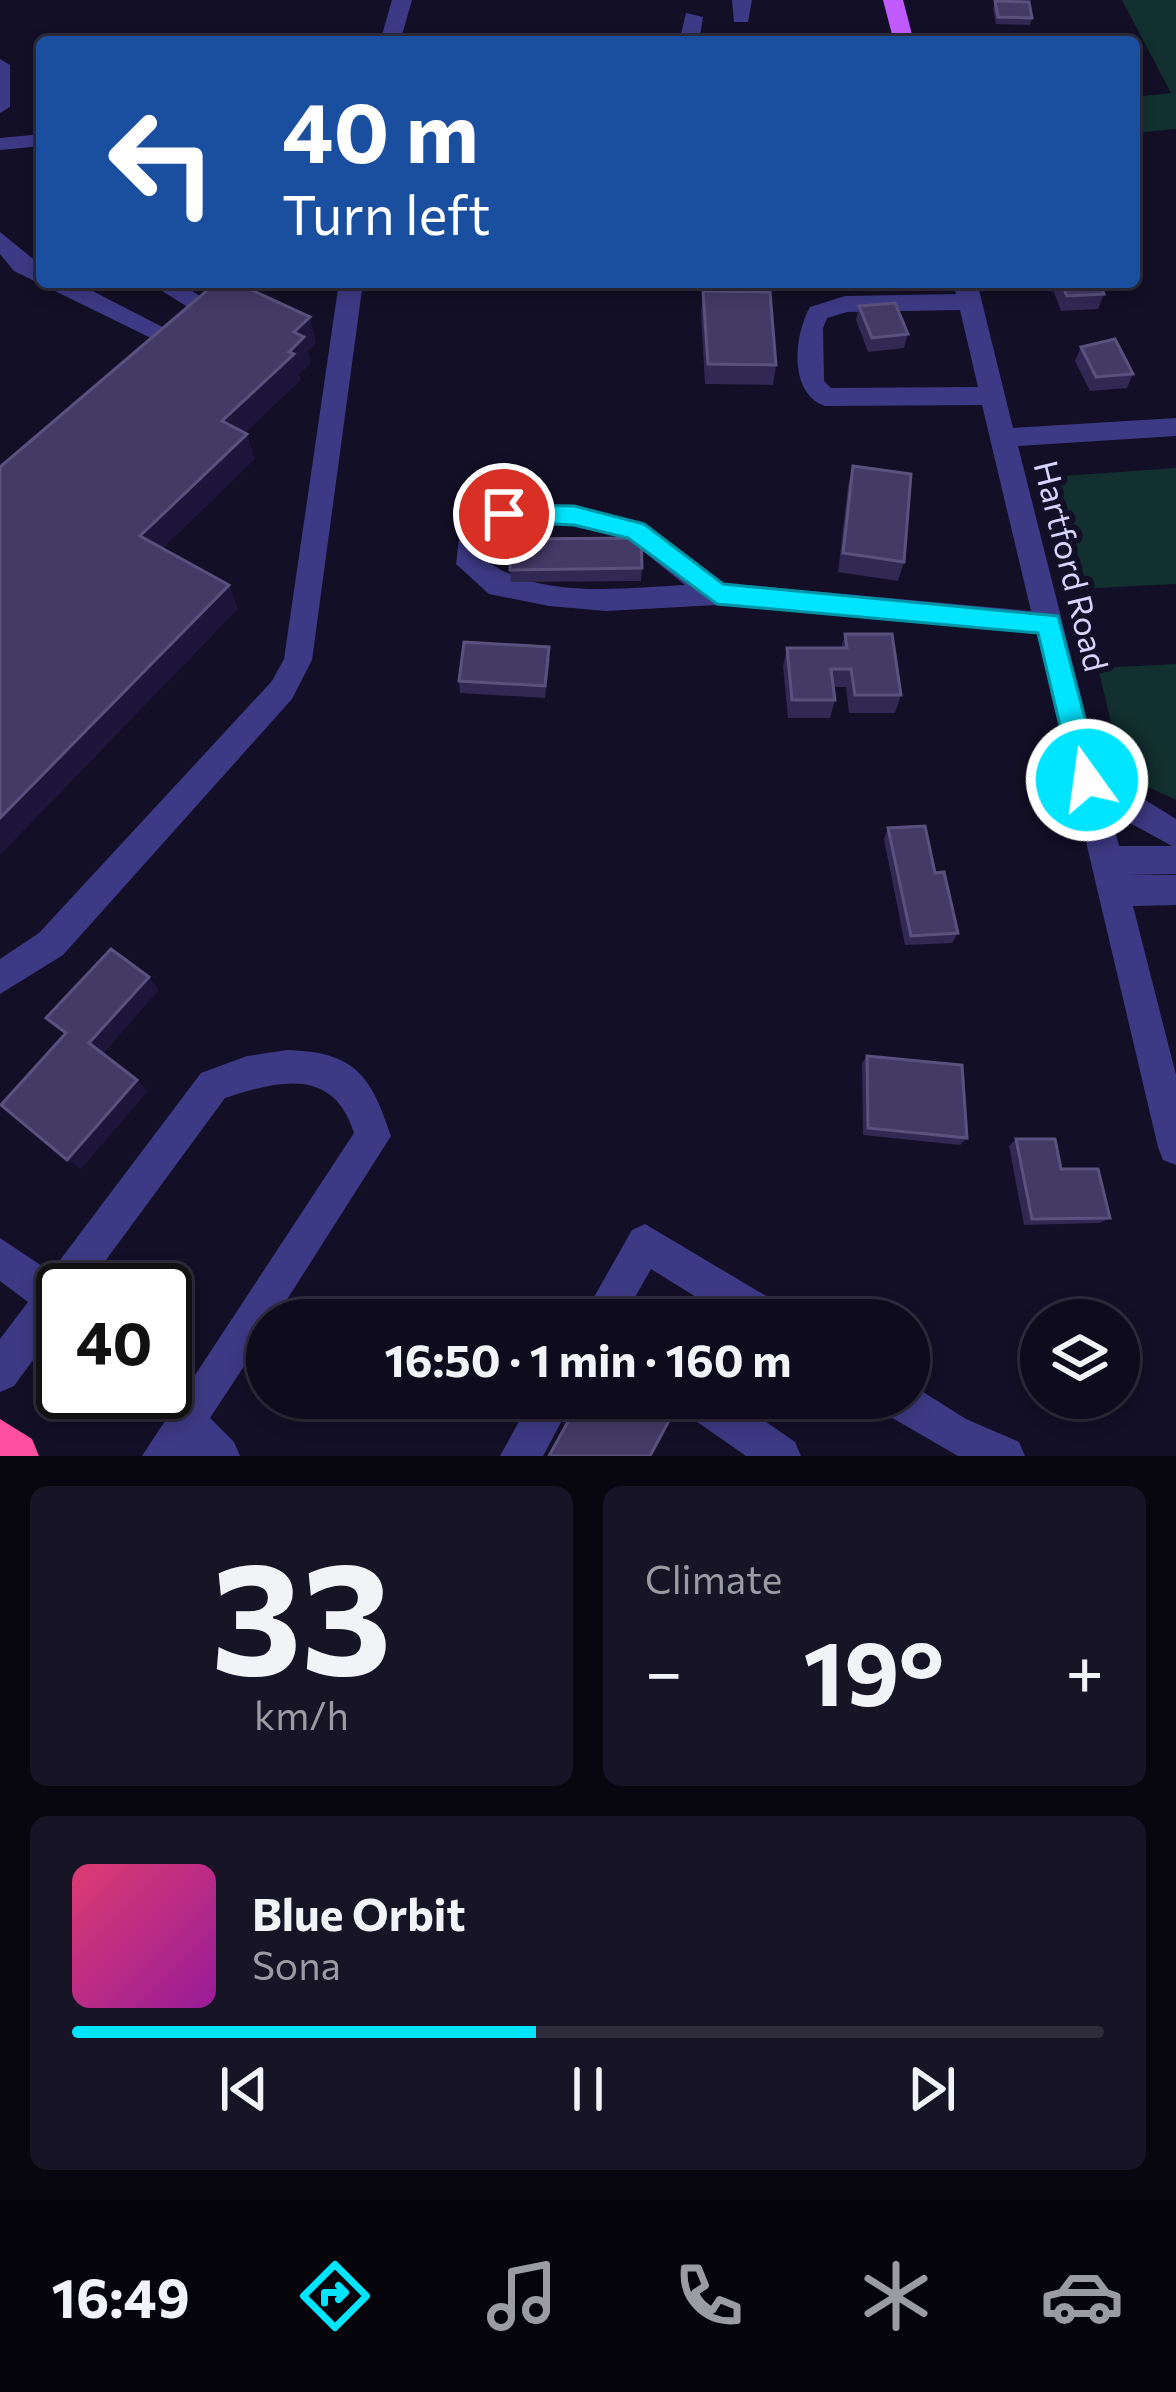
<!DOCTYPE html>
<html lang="en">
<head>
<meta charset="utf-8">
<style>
  :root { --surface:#0e0b1c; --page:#171425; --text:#f1f3f6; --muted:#9b9ba3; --line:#2e2b3b; --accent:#00e5ff }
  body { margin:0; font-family:Commissioner,sans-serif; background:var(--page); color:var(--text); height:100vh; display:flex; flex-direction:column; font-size:45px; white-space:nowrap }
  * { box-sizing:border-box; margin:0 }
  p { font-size:39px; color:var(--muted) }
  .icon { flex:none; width:66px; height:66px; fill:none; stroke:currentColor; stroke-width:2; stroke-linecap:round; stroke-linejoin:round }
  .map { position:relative; height:1456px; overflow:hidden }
  .panel { display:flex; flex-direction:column; gap:30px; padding:30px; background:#08060f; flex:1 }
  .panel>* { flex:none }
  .guide { position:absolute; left:36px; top:36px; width:1104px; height:252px; border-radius:12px; box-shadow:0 6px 18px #0003,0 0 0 3px var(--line); background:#1a4fa0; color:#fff; overflow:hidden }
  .tools { position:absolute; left:1020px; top:1299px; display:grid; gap:24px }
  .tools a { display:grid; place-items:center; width:120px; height:120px; border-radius:50%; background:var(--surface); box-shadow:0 6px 18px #0003,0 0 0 3px var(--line); font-size:60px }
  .speed { position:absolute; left:36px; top:1263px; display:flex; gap:24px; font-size:60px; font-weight:700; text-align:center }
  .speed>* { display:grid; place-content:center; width:156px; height:156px; border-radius:50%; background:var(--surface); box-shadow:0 6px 18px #0003,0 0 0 3px var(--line); line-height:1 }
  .speed .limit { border:6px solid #111; border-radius:18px; background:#fff; color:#111 }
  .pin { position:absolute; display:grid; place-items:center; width:102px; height:102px; color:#fff; margin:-51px; border:6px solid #fff; border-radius:50%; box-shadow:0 3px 12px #0007 }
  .me { position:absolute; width:132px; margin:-66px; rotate:346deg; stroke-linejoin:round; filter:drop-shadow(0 0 9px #0008) }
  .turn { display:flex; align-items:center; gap:42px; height:252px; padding:0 48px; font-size:54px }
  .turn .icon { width:156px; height:156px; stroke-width:2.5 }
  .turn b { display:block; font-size:84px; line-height:102px }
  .big { font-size:90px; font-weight:700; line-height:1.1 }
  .panel .card { flex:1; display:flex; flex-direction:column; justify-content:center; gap:18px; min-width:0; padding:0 42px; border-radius:18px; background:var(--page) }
  .panel .dial { align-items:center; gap:0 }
  .dial b { font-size:156px; line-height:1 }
  .song { display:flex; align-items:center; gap:36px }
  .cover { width:144px; height:144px; border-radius:18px; background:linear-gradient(135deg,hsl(340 70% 55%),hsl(300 70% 35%)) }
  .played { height:12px; border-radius:6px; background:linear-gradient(90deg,var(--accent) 45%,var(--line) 45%) }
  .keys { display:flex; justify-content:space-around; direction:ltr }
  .heat { display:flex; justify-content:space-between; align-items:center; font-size:66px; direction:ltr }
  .panel .tiles { flex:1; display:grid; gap:30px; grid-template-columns:1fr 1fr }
  .card:last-child { grid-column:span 2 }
  .trip { position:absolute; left:246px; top:1299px; width:684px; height:120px; border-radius:60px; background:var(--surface); box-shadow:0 6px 18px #0003,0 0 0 3px var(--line); font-weight:700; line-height:120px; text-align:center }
  .dock { display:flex; height:192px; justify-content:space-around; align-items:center; background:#06040b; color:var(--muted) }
  .dock .icon { width:84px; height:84px }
  .dock .current { color:var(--accent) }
  .dock b { font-size:54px; color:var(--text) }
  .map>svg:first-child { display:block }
</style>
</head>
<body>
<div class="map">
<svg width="1176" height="1456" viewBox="0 0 1176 1456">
  <rect width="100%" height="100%" fill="#130f26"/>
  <path fill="#12302f" d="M1122,0H1176V129L1134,133V97L1171,93Z
    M1176,468V584L1076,589L1048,477Z
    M1176,664V800L1124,776L1098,668Z"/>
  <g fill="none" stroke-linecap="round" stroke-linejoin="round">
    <path fill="#3d3a85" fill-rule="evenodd" d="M392,0H412L400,42H380Z
      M732,0H752L748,22H734Z
      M686,13L703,17L699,42H679Z
      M0,59L10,65V107L0,113Z
      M42,134V146L0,150V138Z
      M0,232L42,266V282H75L178,335L175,341H157L14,271L0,254Z
      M148,282H178L214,305L210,311H194Z
      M339,282H363L312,660L292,699L63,955L0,994V959L39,933L272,681L284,659Z
      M953,282H977L1013,428L1176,418V436L1018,446L1100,772L1176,819V874L1126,875H1176V905L1133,906L1176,1075V1165L1163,1160L1158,1147L1037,634L717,605L606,611L549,606L489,594L456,564L460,531L504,504L574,506L646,524L723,583L1031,611L982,405L825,406C788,393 794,335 810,307L845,296L956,294ZM960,310L978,387L831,388L824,381L823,328L827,318L847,312ZM509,524L574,526L628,539L685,585C621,588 538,600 484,559V543ZM1110,812L1172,846H1119Z
      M287,1050C356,1052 371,1076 391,1136L274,1320H267V1331L210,1418L234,1442L240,1456H142L354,1133C334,1067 279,1080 225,1098L84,1290H63V1319L14,1386L0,1392V1339L28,1302L0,1281V1238L51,1272L201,1073L247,1056Z
      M645,1224L783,1306L788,1320H733L651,1269L622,1320H581L632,1230Z
      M909,1383L966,1419L1019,1442L1025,1456H958L882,1412L876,1398H909Z
      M532,1398H574L543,1456H500Z
      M677,1398H732L795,1442L801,1456H746L683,1412Z"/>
    <path fill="#c25bff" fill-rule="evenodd" d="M883,0H903L914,42H894Z"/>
    <path fill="#ff4fa3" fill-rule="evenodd" d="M0,1419L32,1439L39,1456H0Z"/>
  </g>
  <path fill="#312854" d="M995,1L1032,18L1030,25L996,24L993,9Z
    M1050,282H1107L1104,288L1102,289L1104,294L1098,309L1061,311Z
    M703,291L776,365L773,385L705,384L701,312Z
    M859,306L908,334L904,348L868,352L856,320Z
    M1081,347L1133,374L1127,388L1090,391L1075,361Z
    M853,466L904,562L898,581L838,572L848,486Z
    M642,568L641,581L511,582L510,570Z
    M845,634L901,695L895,713H849L846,687H834L835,700L830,718H788L783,666L787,648H841Z
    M550,659L545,698L460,693L459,681Z
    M888,828L935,873L958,933L952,943L905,945L884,839Z
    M867,1056L967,1138L960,1145L863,1135L862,1063Z
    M1016,1139L1061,1169L1110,1218L1100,1223L1024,1225L1009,1146Z"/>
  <path fill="#1d163a" d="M310,317L316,343L308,351L311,364L299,374L301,380L230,447L222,421L289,352L294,332Z
    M247,434L255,459L151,560L140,536Z
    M229,585L238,609L0,855V818Z
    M149,977L159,990L102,1055L89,1043Z
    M137,1080L148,1091L81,1169L67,1160Z"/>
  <path fill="#433a66" stroke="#5a527e" stroke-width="3" d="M995,1L1029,2L1032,18L998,17Z
    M217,282H234L310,317L294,332L304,337L289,352L294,354L222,421L247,434L140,536L229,585L0,818V467Z
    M1061,282H1099L1104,294L1067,296Z
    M703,291L770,292L776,365L708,364Z
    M895,303L908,334L872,338L859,306Z
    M1115,339L1133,374L1096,377L1081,347Z
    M853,466L911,474L904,562L843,553Z
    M641,538L642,568L510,570V539Z
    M845,634H892L901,695H855L851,669H831L835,700H792L787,648H847Z
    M464,642L549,647L545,686L459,681Z
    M925,826L935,873L944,872L958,933L911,936L888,828Z
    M111,949L149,977L89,1043L137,1080L67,1160L1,1105L66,1033L46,1018Z
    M867,1056L962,1065L967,1138L868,1128Z
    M1016,1139H1055L1061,1169H1098L1110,1218L1032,1219Z
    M581,1398H647L672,1415L650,1456H549Z"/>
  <path fill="#00e5ff" stroke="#0095a6" stroke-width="3" d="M504,505L574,506L644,524L723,584L1058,616L1101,780L1096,789H1077L1073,780L1038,633L717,604L628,538L574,525L495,521V508Z"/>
  <g text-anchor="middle" stroke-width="12" stroke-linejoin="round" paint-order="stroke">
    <g font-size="33" fill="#d9d4ff" stroke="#130f26">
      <text transform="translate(1071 566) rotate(76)" y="12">Hartford Road</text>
    </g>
  </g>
</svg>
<div class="tools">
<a><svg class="icon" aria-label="layers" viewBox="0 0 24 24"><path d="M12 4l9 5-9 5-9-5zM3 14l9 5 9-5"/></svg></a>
</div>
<div class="speed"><div class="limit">40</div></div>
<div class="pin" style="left:504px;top:514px;background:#d93025"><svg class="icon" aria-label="arrive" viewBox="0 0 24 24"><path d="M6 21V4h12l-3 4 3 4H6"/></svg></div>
<svg class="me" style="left:1087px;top:780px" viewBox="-20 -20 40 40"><circle r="17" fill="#00e5ff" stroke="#fff" stroke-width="3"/><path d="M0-11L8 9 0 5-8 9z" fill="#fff"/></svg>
<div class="trip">16:50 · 1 min · 160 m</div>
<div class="guide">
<div class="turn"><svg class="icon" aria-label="left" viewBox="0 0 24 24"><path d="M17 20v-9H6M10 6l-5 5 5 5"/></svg><div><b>40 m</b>Turn left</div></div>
</div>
</div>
<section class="panel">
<div class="tiles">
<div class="card dial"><b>33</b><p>km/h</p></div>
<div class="card"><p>Climate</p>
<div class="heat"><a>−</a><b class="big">19°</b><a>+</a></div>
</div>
<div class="card">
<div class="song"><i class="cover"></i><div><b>Blue Orbit</b><p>Sona</p></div></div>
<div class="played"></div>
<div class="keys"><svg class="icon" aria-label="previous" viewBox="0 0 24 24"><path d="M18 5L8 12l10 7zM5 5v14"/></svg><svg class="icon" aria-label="pause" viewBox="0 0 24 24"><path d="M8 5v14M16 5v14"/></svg><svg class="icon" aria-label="next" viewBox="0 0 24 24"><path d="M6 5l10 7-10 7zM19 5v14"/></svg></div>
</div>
</div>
</section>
<nav class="dock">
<b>16:49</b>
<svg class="icon current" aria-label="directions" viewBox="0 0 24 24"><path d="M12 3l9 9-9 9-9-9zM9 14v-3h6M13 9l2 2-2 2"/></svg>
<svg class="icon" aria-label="music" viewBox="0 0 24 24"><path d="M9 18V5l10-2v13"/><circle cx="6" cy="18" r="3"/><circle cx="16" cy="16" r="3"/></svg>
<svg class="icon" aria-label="phone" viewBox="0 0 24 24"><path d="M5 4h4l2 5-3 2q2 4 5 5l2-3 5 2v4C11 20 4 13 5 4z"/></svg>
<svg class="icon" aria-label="climate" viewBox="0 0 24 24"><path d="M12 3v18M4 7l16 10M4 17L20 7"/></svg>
<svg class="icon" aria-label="car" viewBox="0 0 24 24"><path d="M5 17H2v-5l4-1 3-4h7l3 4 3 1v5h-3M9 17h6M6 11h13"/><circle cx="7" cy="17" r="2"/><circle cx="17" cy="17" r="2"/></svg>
</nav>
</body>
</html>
